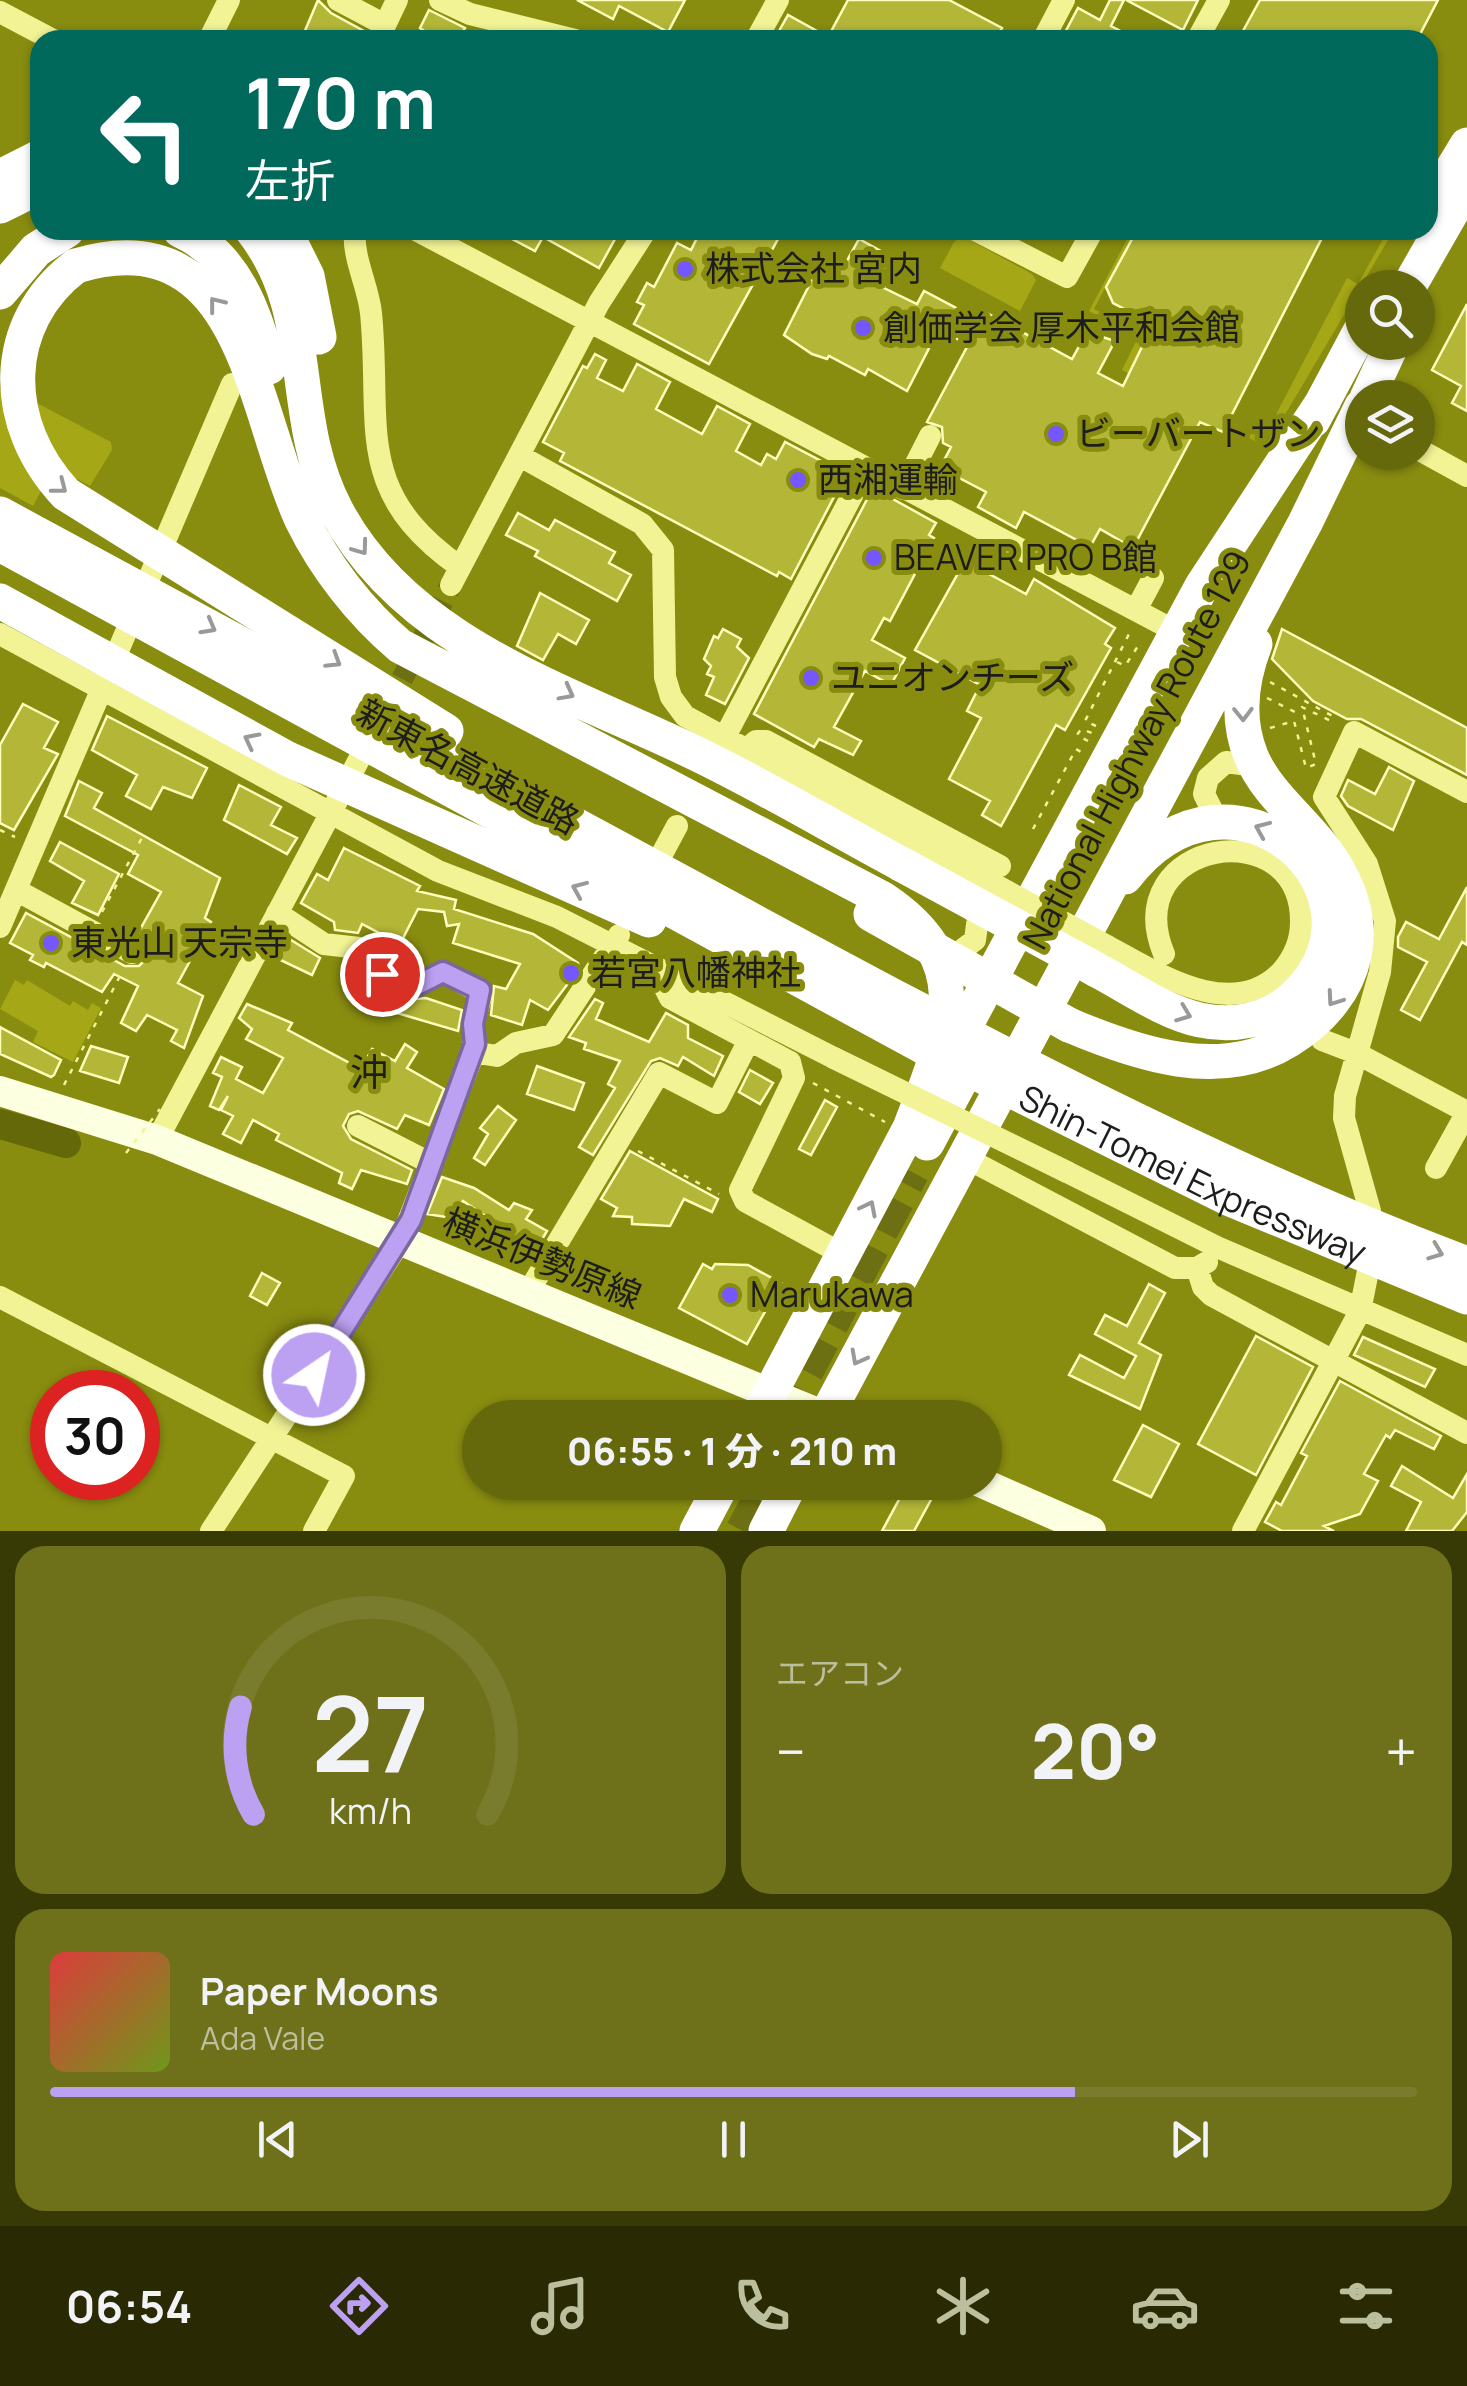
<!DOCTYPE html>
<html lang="ja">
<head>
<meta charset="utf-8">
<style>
  :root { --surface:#66690b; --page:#6e7119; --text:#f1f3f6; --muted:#bcbf9d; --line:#797c2c; --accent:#bca0f2 }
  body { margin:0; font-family:Manrope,"Noto Sans JP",sans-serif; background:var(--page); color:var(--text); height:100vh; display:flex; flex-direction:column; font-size:38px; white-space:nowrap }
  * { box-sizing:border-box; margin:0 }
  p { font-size:32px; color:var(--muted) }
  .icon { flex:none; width:55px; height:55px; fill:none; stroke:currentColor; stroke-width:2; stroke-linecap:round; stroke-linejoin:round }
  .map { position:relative; height:1531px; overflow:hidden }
  .details { display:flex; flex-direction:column; gap:15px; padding:15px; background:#383a06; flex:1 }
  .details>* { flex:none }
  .hud { position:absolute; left:30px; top:30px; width:1408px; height:210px; border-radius:30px; box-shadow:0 2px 8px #0004; background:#00695c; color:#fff; overflow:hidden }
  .buttons { position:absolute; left:1345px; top:270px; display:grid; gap:20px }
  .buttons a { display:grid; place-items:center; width:90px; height:90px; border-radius:50%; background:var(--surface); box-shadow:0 2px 8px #0004; font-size:50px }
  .speed { position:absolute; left:30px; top:1370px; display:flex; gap:20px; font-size:50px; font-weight:700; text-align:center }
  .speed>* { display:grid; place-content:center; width:130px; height:130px; border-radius:50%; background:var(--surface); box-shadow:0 2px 8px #0004; line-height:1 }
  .speed .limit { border:15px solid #d22; background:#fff; color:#111 }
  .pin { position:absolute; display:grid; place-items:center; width:85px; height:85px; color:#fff; margin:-42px; border:5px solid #fff; border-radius:50%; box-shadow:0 2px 10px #0007 }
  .me { position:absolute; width:110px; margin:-55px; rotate:34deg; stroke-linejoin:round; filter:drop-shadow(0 0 8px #0008) }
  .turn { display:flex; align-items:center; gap:35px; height:210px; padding:0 50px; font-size:45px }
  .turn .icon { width:130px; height:130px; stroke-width:2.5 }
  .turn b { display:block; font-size:70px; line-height:85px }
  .big { font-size:75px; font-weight:800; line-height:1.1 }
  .details .widget { flex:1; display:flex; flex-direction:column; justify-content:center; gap:15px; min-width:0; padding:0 35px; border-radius:30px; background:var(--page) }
  .details .dial { align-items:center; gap:0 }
  .dial svg { height:260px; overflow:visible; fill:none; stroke:var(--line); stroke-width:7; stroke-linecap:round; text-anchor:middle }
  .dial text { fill:var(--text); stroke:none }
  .song { display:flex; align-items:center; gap:30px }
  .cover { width:120px; height:120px; border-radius:15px; background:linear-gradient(135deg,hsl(0 70% 55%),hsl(80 70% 35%)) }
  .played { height:10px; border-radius:5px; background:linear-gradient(90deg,var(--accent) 75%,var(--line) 75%) }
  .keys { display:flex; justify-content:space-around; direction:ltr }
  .heat { display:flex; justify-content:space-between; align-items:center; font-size:55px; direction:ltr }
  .details .tiles { flex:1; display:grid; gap:15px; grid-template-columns:1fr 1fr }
  .widget:last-child { grid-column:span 2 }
  .trip { position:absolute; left:462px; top:1400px; width:540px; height:100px; border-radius:50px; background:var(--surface); box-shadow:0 2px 8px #0004; font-weight:800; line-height:100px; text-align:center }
  .tabs { display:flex; height:160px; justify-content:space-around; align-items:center; background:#292a04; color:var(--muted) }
  .tabs .icon { width:70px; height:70px }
  .tabs .active { color:var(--accent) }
  .tabs b { font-size:45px; color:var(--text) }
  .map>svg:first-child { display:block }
</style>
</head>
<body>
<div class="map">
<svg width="1467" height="1531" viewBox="0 0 1467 1531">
  <rect width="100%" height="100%" fill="#888c0f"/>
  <path fill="#a5a716" d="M1132,230H1136L1094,309L1145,336L1131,371L1255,434L1269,428L1347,278L1358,284L1388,230H1394L1266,447L1122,370L1138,337L1089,311Z
    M962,236L1032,274L1036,280L1020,311L940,268L954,242Z
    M0,389L14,391L111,442L112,450L90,486L54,467L33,506L0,488Z
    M15,980L24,985L27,980L70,1006L73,1001L88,1010L92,1003L101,1008L73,1062L33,1042L38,1031L0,1009Z"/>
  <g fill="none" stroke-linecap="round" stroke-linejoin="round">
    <path stroke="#646808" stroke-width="30" d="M0,1124L66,1143"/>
  </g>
  <path fill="#b3b637" stroke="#fdfebc" stroke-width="2.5" d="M318,0L331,13L364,31L360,40L330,35L328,40H301Z
    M577,0H685L668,32L619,6L613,19Z
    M848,0H949L1002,28L996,40H774L788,15L828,37Z
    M1110,0H1124L1111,26L1138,40H1061L1078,8L1100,20Z
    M1126,0H1198L1183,30Z
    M1260,0H1438L1417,40H1238Z
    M429,10L465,28L458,40H437L420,28Z
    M495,230H620L599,268L543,237L535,251Z
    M701,230H783L709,364L634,324L644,305L637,302L647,283L654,287L677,243L691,250Z
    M1137,230H1326L1223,432L1200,422L1133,548L1100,529L1090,547L1024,512L1016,528L978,507L986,492L940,468L951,447L943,443L942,427L927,422L968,345L939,329L907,391L868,369L865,375L829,356L827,359L812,354L784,335L823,258L843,268L859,239L899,261L884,288L917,304L924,291L981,321L985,312L1072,359L1087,332L1115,341L1098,373L1123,386L1153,324L1113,303L1106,287Z
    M1467,304V411L1452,403L1461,386L1432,370Z
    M595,354L606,360L597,378L623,391L637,364L670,382L656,409L702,434L717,406L750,424L736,451L761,465L767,454L776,459L785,442L846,474L791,579L779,572L777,576L560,461L564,453L543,442L583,366L587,368Z
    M873,488L936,523L929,535L934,538L890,621L884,618L872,640L905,658L891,685L865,671L834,727L861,741L853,755L819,739L814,747L754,714Z
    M518,513L549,530L555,520L615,552L609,563L631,575L617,601L535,556L538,551L506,535Z
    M965,561L1026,594L1034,579L1115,628L1105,644L1111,648L1065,730L1056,725L1001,826L982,815L990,801L949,779L981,718L967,711L980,685L915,650Z
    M540,593L589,620L576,644L558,634L543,660L517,646Z
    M723,629L741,639L737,647L749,658L725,704L706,695L714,677L707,674L711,666L704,659L714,636L718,638Z
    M1282,629L1467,728V775L1361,719H1347L1313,701L1272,659Z
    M23,704L58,722L44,748L58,754L14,830L0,823V745Z
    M107,716L207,768L192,798L163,787L151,809L126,796L137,775L92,750Z
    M1389,767L1414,781L1393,830L1348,806L1341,796L1348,780L1375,794Z
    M79,781L102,793L94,808L220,878L205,918L211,922L178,983L203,996L184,1048L171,1041L177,1030L147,1015L136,1031L121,1023L138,986L114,974L102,992L46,963L44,967L30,960L33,955L10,943L26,913L125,966H139L146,959L145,946L137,935L161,892L128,874L138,855L65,816Z
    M239,785L281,807L271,825L297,838L287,854L224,820Z
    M60,842L119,874L98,915L72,903L84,881L50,861Z
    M344,848L420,886L417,891L456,900L454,909L533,934L578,963L579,969L548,1010L530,1000L522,1025L491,1015L494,986L506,989L520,964L453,943L459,924L447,926L444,912L418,909L400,944L362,924L358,933L335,930L334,922L301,903L317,874L328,880Z
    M1467,887V945L1462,942L1420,1020L1401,1010L1427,962L1398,947V937L1406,922L1439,939Z
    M283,935L320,958L312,975L272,956Z
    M380,992L396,1001L426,998L462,1010L458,1031L380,1008L376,1004Z
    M595,999L603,1003L596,1019L649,1042L666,1013L688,1025V1038L723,1056L714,1076L683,1057L678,1066L660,1058L651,1061L593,1155L579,1147L615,1088L608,1084L620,1061L584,1049L586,1043L569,1037Z
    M247,1004L292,1023L288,1030L361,1069L372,1049L395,1061L405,1044L417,1052L407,1068L444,1089L429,1125L405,1115L397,1129L358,1111L349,1114L343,1126L351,1139L412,1170L407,1184L361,1170L352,1189L339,1183L342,1173L276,1140L279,1134L253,1120L241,1143L223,1134L233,1116L221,1110L228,1096L219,1110L210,1106L222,1077L213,1073L221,1057L242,1067L236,1079L263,1093L283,1058L246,1039L252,1029L239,1018Z
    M0,1027L61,1060L54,1075L51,1077L0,1054Z
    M91,1046L128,1057L119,1083L80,1071Z
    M537,1066L584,1083L574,1110L527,1094Z
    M750,1070L773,1083L760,1104L739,1092Z
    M825,1100L837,1107L811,1155L799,1149Z
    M498,1106L516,1120L485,1165L474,1158L488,1134L480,1128Z
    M630,1151L718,1199L712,1212L684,1199L670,1226L632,1224V1217L613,1216L617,1208L601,1199Z
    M442,1177L474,1188L509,1210L514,1203L532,1210L526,1219L547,1231L540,1243L533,1239L524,1261L488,1246L497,1224L463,1201L452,1218L427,1214Z
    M703,1264L712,1269L715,1264L748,1265L781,1283L747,1344L679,1308Z
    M262,1273L280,1283L267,1305L250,1296Z
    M1149,1284L1165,1293L1139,1343L1161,1355L1140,1409L1069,1375L1080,1355L1124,1378L1136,1356L1095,1334L1105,1315L1127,1326Z
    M1256,1336L1313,1367L1256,1475L1198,1444Z
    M1363,1337L1435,1369L1425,1387L1354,1355Z
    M1340,1381L1441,1436L1434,1449L1395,1430L1390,1438L1386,1435L1364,1474L1378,1481L1360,1514L1324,1526L1334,1531H1282L1265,1522L1276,1502L1281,1505L1307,1456L1301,1453Z
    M1143,1425L1179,1444L1151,1497L1114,1480Z
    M1402,1466L1453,1498L1467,1474V1512L1452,1531H1406L1421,1502L1391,1486Z
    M908,1483L933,1496L914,1531H882Z"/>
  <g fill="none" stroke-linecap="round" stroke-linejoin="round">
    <path stroke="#6d7012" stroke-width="22" stroke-dasharray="22 11" stroke-linecap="butt" d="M402,679L451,585"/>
    <path stroke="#6d7012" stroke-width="35" stroke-dasharray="35 18" stroke-linecap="butt" d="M781,1418L912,1172
      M743,1531L769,1482"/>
    <path stroke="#f1f395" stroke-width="2.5" stroke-dasharray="5 8" stroke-linecap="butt" d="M1117,662L1125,666L1140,643
      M1270,682L1338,719
      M1267,698L1295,712L1302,707L1335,723
      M1096,726L1085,721L1130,632
      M1270,728L1294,721L1306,768L1316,764L1302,707
      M1088,741L1077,735L1081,729L1092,733
      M1033,829L1076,749L1081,752
      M0,830L15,837
      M102,912L144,834
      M813,1083L885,1122
      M64,1085L122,972
      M638,1151L719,1194"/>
    <path stroke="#f1f395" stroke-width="22" d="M338,0L385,25
      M440,0L470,14L575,40
      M0,12L53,40
      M209,40L229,0
      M378,40L397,0
      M756,40L778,0
      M1043,40L1064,0
      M1197,40L1219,0
      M355,230C352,257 368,285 371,313C382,427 352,491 460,567
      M416,230L1177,632
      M975,230L1067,277L1093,230
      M1418,449L1467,476
      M520,456L642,524L663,550L665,677L671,697L685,716L968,870
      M903,489L930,436
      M451,585L599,303L646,230
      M1136,610L1153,578
      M0,634L438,871L557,917L834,1058
      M719,748L866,469
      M746,750L756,741H766L1000,866
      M1218,822L1204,794L1208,778L1226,762L1256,766
      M648,880L677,826
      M16,890L132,953
      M0,927L232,384
      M1107,946C1156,972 1232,1024 1282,971C1294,957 1301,940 1301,922C1302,810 1117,839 1164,954
      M943,950L958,953L975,940L978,917L966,902
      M667,973L663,984L670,998L790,1062L794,1078L740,1190L745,1201L844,1255
      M1322,1040L1356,1053L1467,1112L1436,1168
      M473,1052L497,1056L516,1043L553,1035L619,935
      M358,1126L432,1164
      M157,1140L372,735
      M966,1158L1175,1268H1197L1207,1262
      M1067,1172L1217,1247L1467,1355
      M1197,1268L1203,1287L1211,1295L1467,1433
      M527,1294L659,1073L717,1103L749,1040
      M0,1297L344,1476L314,1531
      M211,1531L400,1242L473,1055V1024L482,994L443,972C425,983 402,997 384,976C376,967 378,957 368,949L324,944L277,913
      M1243,1531L1360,1311L1373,1246L1370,1211L1344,1118L1345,1096L1380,972L1385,921L1367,864L1324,797L1354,732L1467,792"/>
    <path stroke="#fdffe1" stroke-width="30" d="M0,1091L157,1140L830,1418
      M980,1482L1091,1531"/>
    <path stroke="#fff" stroke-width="35" d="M0,177L40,157
      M1431,204L1467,145
      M0,206L40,186
      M180,230C235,255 255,312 269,367
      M252,230C319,315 286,415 336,510C406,643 566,691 693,752C764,786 832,827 901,864
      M284,230L307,276L319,337
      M76,266C246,215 252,414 302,520C325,567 360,612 400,646L883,899C982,965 944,1037 910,1128
      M1408,288L1467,185
      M0,292L36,250L67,230
      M1367,398L1393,342
      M1313,420L1362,328
      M1097,970C1129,987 1164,1012 1200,1020C1232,1027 1267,1021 1292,999C1405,896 1233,737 1125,877
      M1069,1025C1135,1053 1221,1083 1289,1040C1361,995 1378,922 1326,852C1303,820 1266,793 1251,756C1236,719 1241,680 1255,644
      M950,1054L1202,586L1324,400
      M927,1143L980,1044
      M757,1418L920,1109
      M825,1418L1305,523L1362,406
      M697,1531L723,1482
      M766,1531L791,1482"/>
    <path stroke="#f1f395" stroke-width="2.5" stroke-dasharray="5 8" stroke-linecap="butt" d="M126,1153L160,1109"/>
    <path stroke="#f1f395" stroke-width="22" d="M968,870L1107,946
      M834,1058L1067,1172"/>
    <g stroke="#fff" stroke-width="35">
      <path d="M76,266C0,323 0,424 66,494L446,731"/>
      <path d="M0,514C243,645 486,777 729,908C970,1038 1210,1167 1467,1264"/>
      <path id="s1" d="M0,544L922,1046L1228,1198L1467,1297"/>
      <path d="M0,601L288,759L649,920"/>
      <path d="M901,864L1097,970"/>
      <path d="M871,914L1069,1025"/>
    </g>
  </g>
  <defs><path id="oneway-chevron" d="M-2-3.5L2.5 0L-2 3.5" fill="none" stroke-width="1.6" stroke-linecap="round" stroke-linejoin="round" transform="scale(2.5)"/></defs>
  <g stroke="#999">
    <use href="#oneway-chevron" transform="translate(216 304) rotate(-128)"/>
    <use href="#oneway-chevron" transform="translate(60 487) rotate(38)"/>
    <use href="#oneway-chevron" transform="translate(361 548) rotate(54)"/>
    <use href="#oneway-chevron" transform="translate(209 627) rotate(29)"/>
    <use href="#oneway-chevron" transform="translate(334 661) rotate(32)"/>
    <use href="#oneway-chevron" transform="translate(567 693) rotate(28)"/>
    <use href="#oneway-chevron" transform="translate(1243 714) rotate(89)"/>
    <use href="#oneway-chevron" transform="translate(251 740) rotate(-153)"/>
    <use href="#oneway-chevron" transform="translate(1262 829) rotate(-157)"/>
    <use href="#oneway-chevron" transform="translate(579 889) rotate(-157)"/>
    <use href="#oneway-chevron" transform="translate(1334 999) rotate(125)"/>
    <use href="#oneway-chevron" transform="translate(1184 1014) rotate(21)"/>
    <use href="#oneway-chevron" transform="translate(869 1208) rotate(-63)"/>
    <use href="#oneway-chevron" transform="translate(1436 1252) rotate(21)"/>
    <use href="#oneway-chevron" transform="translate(858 1358) rotate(118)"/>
  </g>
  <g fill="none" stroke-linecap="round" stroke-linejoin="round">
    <defs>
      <path id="route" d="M314,1375L411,1220L475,1044L473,1024L480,990L443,972L411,988L382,974"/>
    </defs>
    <use href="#route" stroke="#7a689d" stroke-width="25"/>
    <use href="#route" stroke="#bca0f2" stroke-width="18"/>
  </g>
  <g fill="#7557ff" stroke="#888c0f" stroke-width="4">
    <circle cx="685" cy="269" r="10"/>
    <circle cx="863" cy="328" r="10"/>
    <circle cx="1056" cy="434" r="10"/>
    <circle cx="798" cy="480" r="10"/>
    <circle cx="874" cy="558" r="10"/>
    <circle cx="811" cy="678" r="10"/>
    <circle cx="51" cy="943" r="10"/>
    <circle cx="571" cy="973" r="10"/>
    <circle cx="730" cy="1295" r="10"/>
  </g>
  <g text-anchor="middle" stroke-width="10" stroke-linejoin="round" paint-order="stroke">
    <g font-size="35" fill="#1d1d1d" stroke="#888c0f" text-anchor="start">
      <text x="705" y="281">株式会社 宮内</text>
      <text x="883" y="340">創価学会 厚木平和会館</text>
      <text x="1076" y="446">ビーバートザン</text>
      <text x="818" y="492">西湘運輸</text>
      <text x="894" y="570">BEAVER PRO B館</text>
      <text x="831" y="690">ユニオンチーズ</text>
      <text x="71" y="955">東光山 天宗寺</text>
      <text x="591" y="985">若宮八幡神社</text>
      <text x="750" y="1307">Marukawa</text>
    </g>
    <g font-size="35" fill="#1d1d1d" stroke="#888c0f">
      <text transform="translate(1137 750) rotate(-62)" y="12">National Highway Route 129</text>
      <text transform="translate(468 767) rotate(28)" y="12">新東名高速道路</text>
      <text dy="12" stroke="none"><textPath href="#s1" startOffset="1350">Shin-Tomei Expressway</textPath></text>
      <text transform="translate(542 1259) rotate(22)" y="12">横浜伊勢原線</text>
    </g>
    <g font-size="38" fill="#1d1d1d" stroke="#888c0f">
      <text x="369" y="1086">沖</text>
    </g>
  </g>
</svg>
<div class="buttons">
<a><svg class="icon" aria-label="search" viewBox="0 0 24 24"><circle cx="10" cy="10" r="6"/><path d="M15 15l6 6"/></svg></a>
<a><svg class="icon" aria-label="layers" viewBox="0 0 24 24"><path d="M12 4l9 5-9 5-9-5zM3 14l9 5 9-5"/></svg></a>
</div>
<div class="speed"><div class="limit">30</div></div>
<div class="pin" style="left:382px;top:974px;background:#d93025"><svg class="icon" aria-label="arrive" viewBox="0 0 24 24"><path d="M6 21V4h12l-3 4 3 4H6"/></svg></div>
<svg class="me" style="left:314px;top:1375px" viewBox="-20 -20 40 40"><circle r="17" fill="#bca0f2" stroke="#fff" stroke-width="3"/><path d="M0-11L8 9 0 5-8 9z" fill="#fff"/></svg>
<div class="trip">06:55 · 1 分 · 210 m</div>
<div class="hud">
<div class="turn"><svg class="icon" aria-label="left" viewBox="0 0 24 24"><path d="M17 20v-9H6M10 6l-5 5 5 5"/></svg><div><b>170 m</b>左折</div></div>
</div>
</div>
<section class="details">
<div class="tiles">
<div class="widget dial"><svg viewBox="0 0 100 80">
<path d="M14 69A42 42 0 1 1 86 69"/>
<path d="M14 69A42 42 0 0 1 10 36" stroke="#bca0f2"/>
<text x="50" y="56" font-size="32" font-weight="700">27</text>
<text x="50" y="72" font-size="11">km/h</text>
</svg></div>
<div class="widget"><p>エアコン</p>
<div class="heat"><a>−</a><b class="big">20°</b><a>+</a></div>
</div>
<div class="widget">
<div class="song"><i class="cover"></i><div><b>Paper Moons</b><p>Ada Vale</p></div></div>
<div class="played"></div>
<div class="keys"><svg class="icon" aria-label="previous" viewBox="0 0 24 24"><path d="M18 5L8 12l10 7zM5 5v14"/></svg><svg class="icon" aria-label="pause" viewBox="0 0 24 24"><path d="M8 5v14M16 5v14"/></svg><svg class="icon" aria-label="next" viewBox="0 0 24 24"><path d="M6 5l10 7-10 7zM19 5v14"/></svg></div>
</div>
</div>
</section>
<nav class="tabs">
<b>06:54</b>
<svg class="icon active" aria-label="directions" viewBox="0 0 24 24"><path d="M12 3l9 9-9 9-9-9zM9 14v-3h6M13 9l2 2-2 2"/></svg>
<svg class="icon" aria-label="music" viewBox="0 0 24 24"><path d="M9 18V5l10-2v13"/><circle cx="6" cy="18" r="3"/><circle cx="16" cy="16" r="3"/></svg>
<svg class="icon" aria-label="phone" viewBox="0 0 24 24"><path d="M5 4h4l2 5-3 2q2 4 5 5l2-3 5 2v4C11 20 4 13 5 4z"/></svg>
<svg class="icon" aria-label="climate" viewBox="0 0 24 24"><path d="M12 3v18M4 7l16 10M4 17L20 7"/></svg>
<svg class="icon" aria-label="car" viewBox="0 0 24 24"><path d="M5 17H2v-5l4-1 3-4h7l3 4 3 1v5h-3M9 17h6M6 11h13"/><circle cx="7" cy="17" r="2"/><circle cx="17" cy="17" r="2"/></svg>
<svg class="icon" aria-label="filters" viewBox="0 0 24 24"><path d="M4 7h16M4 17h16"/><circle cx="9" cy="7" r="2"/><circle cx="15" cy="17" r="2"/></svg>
</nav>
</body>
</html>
